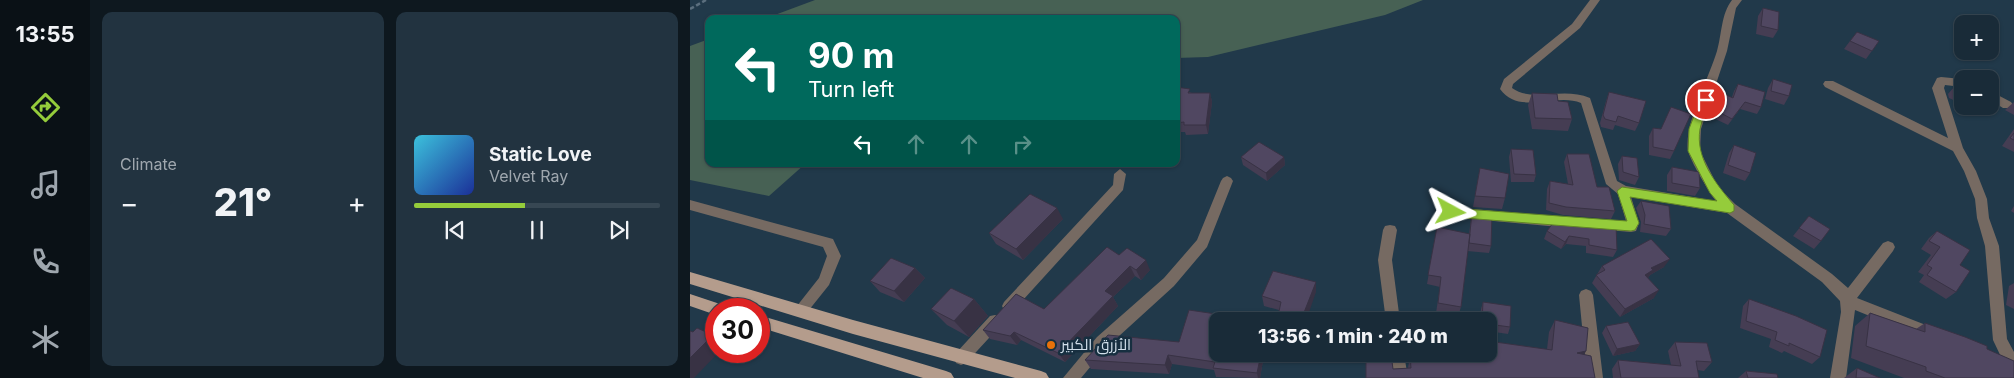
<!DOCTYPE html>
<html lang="en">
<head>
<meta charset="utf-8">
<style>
  :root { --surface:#192b38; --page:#223340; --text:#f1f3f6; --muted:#9fa7ae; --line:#374753; --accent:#95cc3b }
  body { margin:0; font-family:Inter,Cairo,sans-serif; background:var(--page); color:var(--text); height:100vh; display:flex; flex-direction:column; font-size:19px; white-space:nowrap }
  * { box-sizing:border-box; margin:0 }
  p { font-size:16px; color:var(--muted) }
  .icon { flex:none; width:28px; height:28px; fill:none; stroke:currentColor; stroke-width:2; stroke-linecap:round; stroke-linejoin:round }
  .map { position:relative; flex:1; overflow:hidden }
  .drawer { display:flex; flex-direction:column; gap:12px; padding:12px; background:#0e181f; width:600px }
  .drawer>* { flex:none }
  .guide { position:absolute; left:15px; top:15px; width:475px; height:152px; border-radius:10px; box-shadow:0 1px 4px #0004,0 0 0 1px var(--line); background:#00695c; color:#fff; overflow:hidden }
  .controls { position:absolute; left:1264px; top:15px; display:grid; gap:10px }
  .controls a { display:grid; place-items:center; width:45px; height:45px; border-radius:10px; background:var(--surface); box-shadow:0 1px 4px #0004,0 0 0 1px var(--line); font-size:25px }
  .speed { position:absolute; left:15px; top:298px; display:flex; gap:10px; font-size:25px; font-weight:700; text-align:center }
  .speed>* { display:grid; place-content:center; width:65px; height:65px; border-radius:50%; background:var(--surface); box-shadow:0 1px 4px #0004,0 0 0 1px var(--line); line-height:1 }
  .speed .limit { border:8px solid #d22; background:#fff; color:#111 }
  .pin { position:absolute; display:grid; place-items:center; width:42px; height:42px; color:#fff; margin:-21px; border:2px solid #fff; border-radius:50%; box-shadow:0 1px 5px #0007 }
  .me { position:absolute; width:55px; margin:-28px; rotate:95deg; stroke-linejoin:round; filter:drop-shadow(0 0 4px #0008) }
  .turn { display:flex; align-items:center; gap:18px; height:105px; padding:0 20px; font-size:22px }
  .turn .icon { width:65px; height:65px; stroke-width:2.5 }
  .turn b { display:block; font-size:35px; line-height:42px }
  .lanes { display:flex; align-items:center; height:48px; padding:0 20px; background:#0003; justify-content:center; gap:25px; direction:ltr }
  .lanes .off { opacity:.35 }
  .big { font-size:38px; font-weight:800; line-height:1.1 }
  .drawer .tile { flex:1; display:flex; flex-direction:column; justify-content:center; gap:8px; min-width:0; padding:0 18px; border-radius:10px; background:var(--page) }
  .song { display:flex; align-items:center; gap:15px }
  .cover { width:60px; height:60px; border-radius:8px; background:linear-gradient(135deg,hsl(190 70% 55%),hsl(230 70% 35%)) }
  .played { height:5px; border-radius:2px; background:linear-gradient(90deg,var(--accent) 45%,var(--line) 45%) }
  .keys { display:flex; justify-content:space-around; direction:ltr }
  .heat { display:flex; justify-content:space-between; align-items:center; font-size:28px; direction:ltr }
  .drawer .tiles { flex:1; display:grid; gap:12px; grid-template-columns:repeat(2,1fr) }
  .trip { position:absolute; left:519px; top:312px; width:288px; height:50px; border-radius:10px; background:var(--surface); box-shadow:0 1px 4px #0004,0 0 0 1px var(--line); font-weight:800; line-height:50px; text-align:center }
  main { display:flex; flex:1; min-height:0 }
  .tab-bar { display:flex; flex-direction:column; width:90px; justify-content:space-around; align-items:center; background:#0a1116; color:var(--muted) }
  .tab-bar .icon { width:35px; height:35px }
  .tab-bar .current { color:var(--accent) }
  .tab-bar b { font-size:22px; color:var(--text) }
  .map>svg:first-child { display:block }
</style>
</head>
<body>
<main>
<nav class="tab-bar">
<b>13:55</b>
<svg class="icon current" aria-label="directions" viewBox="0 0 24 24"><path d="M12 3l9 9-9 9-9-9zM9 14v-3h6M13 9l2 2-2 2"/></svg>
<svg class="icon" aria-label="music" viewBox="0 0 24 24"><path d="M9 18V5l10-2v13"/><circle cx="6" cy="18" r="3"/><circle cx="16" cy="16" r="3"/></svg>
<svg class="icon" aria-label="phone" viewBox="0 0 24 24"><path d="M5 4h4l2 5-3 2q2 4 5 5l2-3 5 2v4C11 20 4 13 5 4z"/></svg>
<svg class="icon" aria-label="climate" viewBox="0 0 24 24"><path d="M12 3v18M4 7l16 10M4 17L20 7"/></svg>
</nav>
<section class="drawer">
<div class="tiles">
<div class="tile"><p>Climate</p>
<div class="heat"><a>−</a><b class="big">21°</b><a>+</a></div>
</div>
<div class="tile">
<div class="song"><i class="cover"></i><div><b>Static Love</b><p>Velvet Ray</p></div></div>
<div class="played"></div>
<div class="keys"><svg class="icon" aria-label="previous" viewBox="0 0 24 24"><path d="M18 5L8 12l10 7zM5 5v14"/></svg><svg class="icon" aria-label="pause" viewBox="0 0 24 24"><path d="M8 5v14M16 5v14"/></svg><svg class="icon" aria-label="next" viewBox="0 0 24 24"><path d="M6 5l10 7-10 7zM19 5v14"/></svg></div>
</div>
</div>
</section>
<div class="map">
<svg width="1324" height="378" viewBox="0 0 1324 378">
  <rect width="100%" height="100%" fill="#21394a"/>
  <path fill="#476154" d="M125,0H733L695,15L518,57L486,58V19H74Z
    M19,39V164H115L79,196L0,180V46Z"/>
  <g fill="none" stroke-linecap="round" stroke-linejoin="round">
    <path stroke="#5b6f7e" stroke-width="2.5" stroke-dasharray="4.5 2.5" stroke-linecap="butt" d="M0,9L16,0"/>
    <path fill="#766a62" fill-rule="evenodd" d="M900,0H910L890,28L823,84L822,88C842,103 873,86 900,98L927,181L936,186L1026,201C1019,192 1000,161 998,150C994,124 1019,78 1027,51C1032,34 1031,14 1042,0H1052L1046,8L1037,51L1011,129L1010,151L1028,187L1045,204L1142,274L1158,288L1193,243L1198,241L1203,243L1205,247L1203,251L1167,298L1246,329L1248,334L1246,339L1241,341L1165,310L1156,378H1140L1151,312L1150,301L1132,282L1037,213L941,197L949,223L946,231L941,232L905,229L904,225L905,221L910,220L936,221L928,194L916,184L891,103C866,92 829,116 810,89L814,79L882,24Z
      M1251,77L1272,79V87L1255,85L1254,88L1273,148L1286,171L1297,199L1299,218L1309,246L1317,339L1324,352V369L1313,361L1303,340L1295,246L1287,218L1285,199L1274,171L1263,151L1135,87L1133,84L1135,81H1143L1258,138L1242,88L1247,78Z
      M1300,91L1321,102L1323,105L1321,108H1313L1300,100Z
      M430,169L436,174L433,190L324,310L319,312L314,310L312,306L314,302L423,185L424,174Z
      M537,176L541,178L543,181L517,247L484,286L417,347L391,378H373L407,337L474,278L507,240L531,181L533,178Z
      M0,200L143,239L151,256L139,285L115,315L110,317L105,315L103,311L129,278L137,256L133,247L0,210Z
      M761,207L880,218L885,219L886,223L885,227L880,228L761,217L756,216L755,212L756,208Z
      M700,225L705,226L707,230L702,260L710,321H696L688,260L693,230L695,226Z
      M896,289L901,291L903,295L913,378H897L889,295L891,291Z
      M305,315L310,316L312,321L310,326L276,363L271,365L266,363L264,358L266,353L300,316Z
      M700,354H714L718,378H702Z"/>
    <path fill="#b49c8c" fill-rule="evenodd" d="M0,272L163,320L351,371L356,373L359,378H325L163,334L0,284Z
      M0,294L33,305L35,309H26V315L0,306Z
      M69,315L256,371L261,373L264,378H233L69,327Z"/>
  </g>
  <path fill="#453d53" d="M1073,8L1088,30L1083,38L1066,34L1068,16Z
    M1160,41H1189L1176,59L1154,49Z
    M1083,79L1099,96L1094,105L1075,99L1078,88Z
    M1270,80H1272V104L1259,98L1258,94Z
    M1048,84L1071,107L1067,114L1050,109L1038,125L1019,116L1023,109L1042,97L1044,91Z
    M486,87L502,93H520L522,102L518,134L496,135L495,132H486Z
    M919,92L949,123L945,131L925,125L923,130L911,127L910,123L916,101Z
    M842,93L868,101L882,119L878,131L842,129L838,105Z
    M1324,100V115L1315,110L1324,102Z
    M1278,106H1286L1283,109Z
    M963,128L984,151L980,159L959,155V136Z
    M1324,129V152L1312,146Z
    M1044,145L1060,173L1055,181L1033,173L1039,153Z
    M821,149L846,175L844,182H821L819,157Z
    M877,154L907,187L925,211L921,219L873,215L856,210L857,189L860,181L878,184L874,162Z
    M932,156L949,177L945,185L929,180L928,164Z
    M551,157H594L595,165L577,181L553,165Z
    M982,167L1010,188L1005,196L977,191V175Z
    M790,168L815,198L812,209L783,207Z
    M951,201L981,229L976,236L950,232L951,222L946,208Z
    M1324,206V213L1321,211Z
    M782,212L801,246L799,253L777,251L771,307L768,316L746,313L750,287L737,284L747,227L779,234Z
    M1119,216L1131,241L1124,249L1103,236Z
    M373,219L333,260L306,244L299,233Z
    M866,219L927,250L923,257L896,253V246L876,244L871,249L854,239L857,231Z
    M1247,231L1270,265L1266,292L1256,299L1229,282L1234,275L1228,272L1241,255L1231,249L1239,238Z
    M429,255L460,270L451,280L445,276L423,297L428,306L375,362L331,340L327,345L300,339L293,330L354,309Z
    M912,266L974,267L960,275L958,278L964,298L930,317L902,283Z
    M225,268L235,278L214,302L190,292L180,281Z
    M1324,283V309L1316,305L1319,286Z
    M626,292L587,321L589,310L574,306L572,296Z
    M284,299L298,316L279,337L257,325L241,309Z
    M1059,299L1130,357L1122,364L1094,351L1092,353L1079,347L1081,339L1050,328L1053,306Z
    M793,302L820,327L818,334L798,331V321H790L791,309Z
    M1180,313L1226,329L1235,323L1297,349L1324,378H1214L1161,358L1165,326Z
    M865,320L894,355L905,378L703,369L718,368L720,355L761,360L762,354H798L857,349L859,332Z
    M916,326L950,344L945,351L923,356L912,333Z
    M489,342L528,354H649L648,362L574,355L570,378L526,377L524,370L482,364L479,374L401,369L395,360Z
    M985,342L1022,362L1014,371L1007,370L1009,378H923L922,369L928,360L981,365L978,351Z
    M1167,368L1190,378H1154Z
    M1056,371L1088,378H1048Z"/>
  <path fill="#383244" d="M520,93L522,102L518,134L516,125Z
    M594,157L595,165L577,181L576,173Z
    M367,208L373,219L333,260L326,249Z
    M879,236L876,244L871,249L875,242Z
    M980,259L974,267L960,275L958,278L955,275L961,268Z
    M456,260L460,270L451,280L446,270Z
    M440,266L445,276L423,297L428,306L375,362L368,353L415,291Z
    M225,268L235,278L214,302L204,291Z
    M626,282V292L616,321L613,315Z
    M969,290L964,298L930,317L935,309Z
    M284,299L298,316L279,337L264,321Z
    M526,314L529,321H528L527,331L524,321Z
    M324,332L331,340L327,345L320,336Z
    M23,335L26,337V351H30L4,378H0V358Z
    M950,344L945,351L923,356L927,349Z
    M896,351L890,363L887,353Z
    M571,354H574V355L570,378H568L567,373Z
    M478,355L482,364L479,374L475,365Z"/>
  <path fill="#504761" stroke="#383244" d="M1073,8L1089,12L1088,30L1071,26Z
    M1167,32L1189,41L1182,51L1160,41Z
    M1083,79L1102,85L1099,96L1081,91Z
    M1270,80H1272V92L1267,90L1265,85Z
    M1048,84L1075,92L1071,107L1055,102L1042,119L1023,109L1034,94L1043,98Z
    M486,87L500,89L498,93H520L516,125H494V122L486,123Z
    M919,92L956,101L949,123L928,116L926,122L915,119L913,115Z
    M842,93L867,94L868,101L878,102L882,119L845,118Z
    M981,107L1001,114L984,151L963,147V128L971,129Z
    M1324,133V140L1320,138Z
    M569,142L594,157L576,173L551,157Z
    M1044,145L1066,153L1060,173L1038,165Z
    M821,149L843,150L846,175L824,174Z
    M877,154H899L907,187H919L925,211L876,207L859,203L860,181L883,185Z
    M932,156L947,158L949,177L933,172Z
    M982,167L1009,172L1010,188L982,183Z
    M790,168L819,174L815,198L785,196Z
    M340,194L367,208L326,249L299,233Z
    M951,201L979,206L981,229L954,224L955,215Z
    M782,212L802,214L801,246L779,243Z
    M1119,216L1140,229L1131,241L1109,228Z
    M866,219L926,225L927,250L899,245V239L879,236L875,242L857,231Z
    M747,227L780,234L771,307L748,303L751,277L738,275Z
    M1247,231L1280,250L1270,265L1280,271L1266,292L1237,275L1242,268L1237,265L1250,247L1239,241Z
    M961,239L980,259L961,268L963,270L955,275L969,290L935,309L906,275L915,270L912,266Z
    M417,247L429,255L437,248L456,260L446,270L440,266L415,291L423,296L368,353L324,332L320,336L293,330L326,294L354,309Z
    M201,258L225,268L204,291L180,281Z
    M583,271L626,282L613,315L653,320V321H587L591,302L572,296Z
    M261,288L284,299L264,321L241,309Z
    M1059,299L1106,316L1137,330L1130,357L1099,343V346L1085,340L1087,332L1056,321Z
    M793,302L821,306L820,327L798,324V321H792Z
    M499,310L526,314L524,321L528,322V354H571L567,373L523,368L525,362L478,355L475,365L395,360L418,335L489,342Z
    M1180,313L1235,332V323L1275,337L1297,346V349L1324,361V378H1255L1236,371V367L1176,346Z
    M865,320L898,328L896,351L887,353L901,356L905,378H676V354H701L703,369L721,368L720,355L764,360V354H798V341L862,350Z
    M938,322L950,344L927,349L916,326Z
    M7,328L23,335L0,358V331L3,332Z
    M985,342L1017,343L1022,362L1006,361L1009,378H931L928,360L991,366Z
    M1167,368L1190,378H1166Z
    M1056,371L1087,374L1088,378H1058Z"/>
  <path fill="#95cc3b" stroke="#618526" d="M1016,96L1021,100C1017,109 1012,119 1010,129C1005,158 1026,184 1044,205V211L1040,213L940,197L949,223L945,230L941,231L761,217L755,212L761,208L937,221L927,191L932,187L1027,201L1020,193L998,151L999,129L1010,100Z"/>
  <circle fill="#e8710a" stroke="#172f40" stroke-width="2" cx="361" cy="345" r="5"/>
  <g text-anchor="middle" stroke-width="5" stroke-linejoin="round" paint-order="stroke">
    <g font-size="15" fill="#d1dfea" stroke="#172f40" text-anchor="start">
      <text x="371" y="350">الأزرق الكبير</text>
    </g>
  </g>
</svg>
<div class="controls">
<a>+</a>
<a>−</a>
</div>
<div class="speed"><div class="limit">30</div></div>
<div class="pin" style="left:1016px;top:100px;background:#d93025"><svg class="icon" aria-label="arrive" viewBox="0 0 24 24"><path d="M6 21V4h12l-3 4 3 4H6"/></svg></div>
<svg class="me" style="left:761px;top:212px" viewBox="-20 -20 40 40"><path d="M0-17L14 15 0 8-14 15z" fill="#95cc3b" stroke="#fff" stroke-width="4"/></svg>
<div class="trip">13:56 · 1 min · 240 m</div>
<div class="guide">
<div class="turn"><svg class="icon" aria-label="left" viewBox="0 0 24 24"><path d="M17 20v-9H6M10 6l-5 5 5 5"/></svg><div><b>90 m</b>Turn left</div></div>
<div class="lanes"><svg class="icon" aria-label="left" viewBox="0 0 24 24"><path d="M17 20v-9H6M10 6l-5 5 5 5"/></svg><svg class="icon off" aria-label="ahead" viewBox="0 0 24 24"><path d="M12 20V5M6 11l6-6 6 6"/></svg><svg class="icon off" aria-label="ahead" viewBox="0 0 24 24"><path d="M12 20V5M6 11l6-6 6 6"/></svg><svg class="icon off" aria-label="right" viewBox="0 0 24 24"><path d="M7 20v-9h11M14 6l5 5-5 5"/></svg></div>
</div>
</div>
</main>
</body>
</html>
